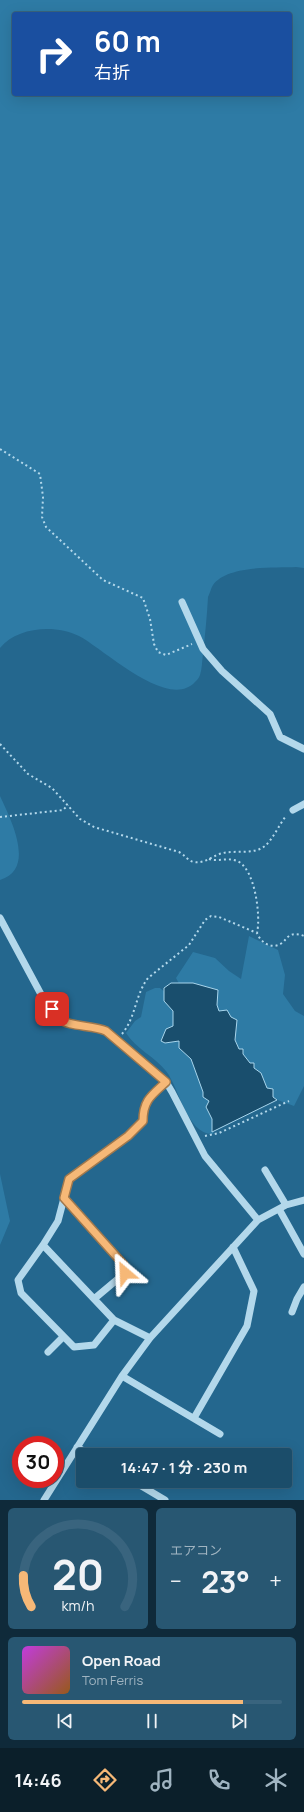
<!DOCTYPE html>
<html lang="ja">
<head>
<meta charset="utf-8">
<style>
  :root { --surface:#1b4d6a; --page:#285772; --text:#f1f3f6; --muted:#a0b4c1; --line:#39647e; --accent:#f6b877 }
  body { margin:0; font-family:Manrope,"Noto Sans JP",sans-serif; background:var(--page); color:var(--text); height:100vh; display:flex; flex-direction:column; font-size:15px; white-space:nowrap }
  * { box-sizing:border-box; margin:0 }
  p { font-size:13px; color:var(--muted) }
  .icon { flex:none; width:22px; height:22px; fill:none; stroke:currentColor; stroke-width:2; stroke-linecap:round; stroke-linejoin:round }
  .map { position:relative; height:1500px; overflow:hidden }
  .side { display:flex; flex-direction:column; gap:8px; padding:8px; background:#0f2a3a; flex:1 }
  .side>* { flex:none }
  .hud { position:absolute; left:12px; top:12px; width:280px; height:84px; border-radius:4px; box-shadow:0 4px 16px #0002,0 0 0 1px var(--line); background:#1a4fa0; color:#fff; overflow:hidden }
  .speed { position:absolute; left:12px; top:1436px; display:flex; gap:8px; font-size:20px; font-weight:700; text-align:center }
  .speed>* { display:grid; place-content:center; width:52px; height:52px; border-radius:50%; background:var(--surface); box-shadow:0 4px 16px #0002,0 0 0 1px var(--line); line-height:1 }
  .speed .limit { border:6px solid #d22; background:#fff; color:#111 }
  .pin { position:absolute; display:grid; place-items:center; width:34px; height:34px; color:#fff; margin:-17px; border-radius:8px; box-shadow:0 2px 6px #0006 }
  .me { position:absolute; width:44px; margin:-22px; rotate:334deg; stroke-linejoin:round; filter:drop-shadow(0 0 3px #0008) }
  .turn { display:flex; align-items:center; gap:14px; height:84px; padding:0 16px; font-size:18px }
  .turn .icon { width:52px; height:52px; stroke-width:2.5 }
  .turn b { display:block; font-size:28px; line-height:34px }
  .big { font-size:30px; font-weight:700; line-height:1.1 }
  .side .widget { flex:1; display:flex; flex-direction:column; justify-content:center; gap:6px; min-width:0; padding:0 14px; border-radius:6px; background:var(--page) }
  .side .dial { align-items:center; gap:0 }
  .dial svg { height:104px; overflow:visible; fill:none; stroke:var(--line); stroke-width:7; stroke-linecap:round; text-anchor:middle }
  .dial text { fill:var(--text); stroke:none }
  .song { display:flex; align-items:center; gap:12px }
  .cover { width:48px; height:48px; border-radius:6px; background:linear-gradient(135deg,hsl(290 70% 55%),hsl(30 70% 35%)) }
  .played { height:4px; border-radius:2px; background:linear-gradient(90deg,var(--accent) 85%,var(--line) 85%) }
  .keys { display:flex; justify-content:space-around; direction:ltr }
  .heat { display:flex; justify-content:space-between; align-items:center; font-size:22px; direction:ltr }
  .side .tiles { flex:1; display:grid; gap:8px; grid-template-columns:1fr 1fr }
  .widget:last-child { grid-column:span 2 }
  .trip { position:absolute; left:76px; top:1448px; width:216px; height:40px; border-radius:4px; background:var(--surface); box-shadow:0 4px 16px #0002,0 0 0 1px var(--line); font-weight:700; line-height:40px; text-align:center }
  .dock { display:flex; height:64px; justify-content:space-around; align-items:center; background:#0b1f2a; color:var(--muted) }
  .dock .icon { width:28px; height:28px }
  .dock .selected { color:var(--accent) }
  .dock b { font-size:18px; color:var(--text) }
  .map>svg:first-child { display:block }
</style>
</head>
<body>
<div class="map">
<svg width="304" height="1500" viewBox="0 0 304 1500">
  <rect width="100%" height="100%" fill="#24678e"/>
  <path fill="#2e7ba5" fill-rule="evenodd" d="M0,0H304V568L296,567C274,568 227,565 213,585C211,588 210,593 208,597C207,616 205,635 203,654C202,661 202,669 200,675C199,678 197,680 195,682C168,711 104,649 79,636C55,624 17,627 0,648ZM14,14H290V94H14Z
    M0,796C10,818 37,869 0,880Z
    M249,936L278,950L285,975L283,994L295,1011L304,1016V1086L294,1106L267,1096L182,989L176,978L193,952L215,958L229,971L241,979Z
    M155,988H160L168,995L182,1040L203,1078L216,1126L213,1134C187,1135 179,1087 166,1071C154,1056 136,1049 126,1033L135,1021L141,1017L146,992Z
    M0,1174L10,1221L0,1245Z"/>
  <path fill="#194e6d" stroke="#a8d5ec" d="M171,983H193L218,990L217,1005L219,1011L227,1010L231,1017L237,1020L235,1040L239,1049H243V1054L250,1063H254V1068L261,1073L267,1088L273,1089V1097L277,1100L212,1132V1119L206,1107L209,1101L203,1097V1092L191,1059L179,1048V1041L165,1043L161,1041L166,1029L173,1026V1011L164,1001V988Z"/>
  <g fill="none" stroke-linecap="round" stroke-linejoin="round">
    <path stroke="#b3d8eb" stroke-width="2" stroke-dasharray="2 3" stroke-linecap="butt" d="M0,449L40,474L43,497L42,517L46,527L103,580L143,598L150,619L154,644L158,652L166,655L192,644
      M0,744L28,774L52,788L80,819L94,827L179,852C185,855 188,861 194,862C205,864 213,855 223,853C237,850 253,855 265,846C273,839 279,825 286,816
      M0,817L63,810L68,805
      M209,859C218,862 228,857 237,861C255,868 261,916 257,933
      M122,1034C136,1017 135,995 148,978L189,945L205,920L211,916L219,917L257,933C261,943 272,950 282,943C285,941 286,938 289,936C293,933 299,934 304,936
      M205,1136L219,1133L289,1101"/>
    <path stroke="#b3d8eb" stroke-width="7" d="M182,602L203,649L222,671L270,714L280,737L304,749
      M293,810L304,804
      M0,918L43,998L61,1020L70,1024L99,1028L106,1031L166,1082L172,1092L205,1156L258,1220
      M265,1170L286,1205
      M65,1198L124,1265L125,1273L94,1299
      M279,1209L304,1254
      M43,1245L18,1280L21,1293L74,1347L94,1345L114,1320
      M292,1312L297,1299L304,1287
      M150,1338L114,1320L43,1245L58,1221L69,1179L128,1136L143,1121C143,1100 152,1095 166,1082
      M48,1352L63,1337
      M122,1376L220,1434
      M194,1418L247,1326L254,1291L233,1247
      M77,1447L90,1455
      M133,1481L165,1500
      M44,1500L122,1376L150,1338L258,1220L286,1205L304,1200"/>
  </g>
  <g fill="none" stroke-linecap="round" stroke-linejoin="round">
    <defs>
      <path id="route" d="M52,1009C54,1012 57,1016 60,1019C68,1027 94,1025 106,1031L166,1082C152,1095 143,1100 143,1121L128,1136L69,1179L64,1198L124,1265L125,1273"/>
    </defs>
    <use href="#route" stroke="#a0784d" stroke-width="10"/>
    <use href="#route" stroke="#f6b877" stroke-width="7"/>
  </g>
</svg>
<div class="speed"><div class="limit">30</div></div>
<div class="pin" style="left:52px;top:1009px;background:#d93025"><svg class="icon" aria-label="arrive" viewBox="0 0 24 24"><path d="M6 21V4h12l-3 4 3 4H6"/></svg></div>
<svg class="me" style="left:125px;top:1273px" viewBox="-20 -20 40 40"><path d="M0-17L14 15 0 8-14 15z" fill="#f6b877" stroke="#fff" stroke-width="4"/></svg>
<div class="trip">14:47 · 1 分 · 230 m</div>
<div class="hud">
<div class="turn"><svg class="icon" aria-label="right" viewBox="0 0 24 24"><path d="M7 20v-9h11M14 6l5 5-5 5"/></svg><div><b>60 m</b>右折</div></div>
</div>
</div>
<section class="side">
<div class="tiles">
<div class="widget dial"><svg viewBox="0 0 100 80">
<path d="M14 69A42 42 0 1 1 86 69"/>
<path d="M14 69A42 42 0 0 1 8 45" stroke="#f6b877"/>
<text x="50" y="56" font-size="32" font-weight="700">20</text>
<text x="50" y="72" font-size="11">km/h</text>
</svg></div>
<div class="widget"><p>エアコン</p>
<div class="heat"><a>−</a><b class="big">23°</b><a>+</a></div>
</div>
<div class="widget">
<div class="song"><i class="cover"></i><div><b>Open Road</b><p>Tom Ferris</p></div></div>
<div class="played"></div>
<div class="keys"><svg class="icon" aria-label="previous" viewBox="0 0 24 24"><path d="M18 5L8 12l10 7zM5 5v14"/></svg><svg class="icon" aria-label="pause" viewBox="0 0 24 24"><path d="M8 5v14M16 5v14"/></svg><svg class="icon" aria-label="next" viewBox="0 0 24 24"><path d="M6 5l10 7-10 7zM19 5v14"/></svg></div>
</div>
</div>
</section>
<nav class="dock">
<b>14:46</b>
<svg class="icon selected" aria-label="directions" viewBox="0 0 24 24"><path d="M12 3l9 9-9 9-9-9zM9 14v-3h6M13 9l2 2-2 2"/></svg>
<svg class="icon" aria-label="music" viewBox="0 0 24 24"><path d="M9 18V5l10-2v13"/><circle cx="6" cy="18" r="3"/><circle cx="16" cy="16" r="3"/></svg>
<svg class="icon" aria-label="phone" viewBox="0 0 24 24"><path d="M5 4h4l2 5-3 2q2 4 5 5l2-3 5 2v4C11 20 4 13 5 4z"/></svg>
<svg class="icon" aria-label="climate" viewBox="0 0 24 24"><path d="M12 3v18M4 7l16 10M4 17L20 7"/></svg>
</nav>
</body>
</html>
